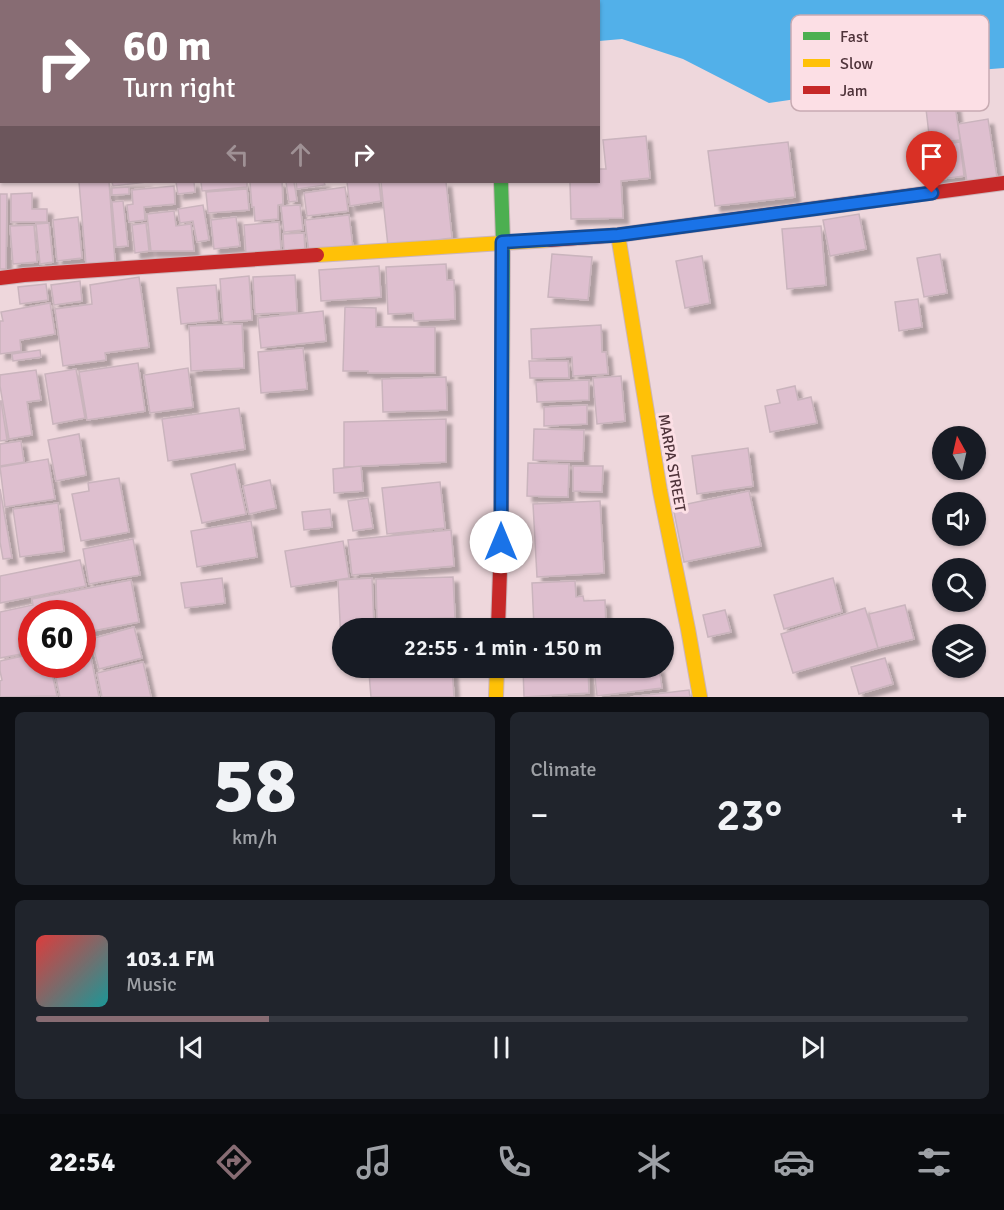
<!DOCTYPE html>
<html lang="en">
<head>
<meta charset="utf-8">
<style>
  :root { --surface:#171b24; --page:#20242c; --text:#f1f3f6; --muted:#9ea1a6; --line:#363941; --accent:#876c73 }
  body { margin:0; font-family:Signika,sans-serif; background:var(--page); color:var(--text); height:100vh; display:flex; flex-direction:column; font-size:22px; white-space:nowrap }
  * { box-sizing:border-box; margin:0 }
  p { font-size:20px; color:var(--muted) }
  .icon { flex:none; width:33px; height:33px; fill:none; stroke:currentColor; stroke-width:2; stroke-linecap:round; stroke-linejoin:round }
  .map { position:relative; height:697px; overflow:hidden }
  .drawer { display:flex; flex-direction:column; gap:15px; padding:15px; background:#0d0f14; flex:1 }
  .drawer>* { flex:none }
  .hud { position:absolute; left:0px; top:0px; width:600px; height:183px; box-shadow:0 2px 4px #0004; background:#876c73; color:#fff; overflow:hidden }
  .needle { width:39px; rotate:352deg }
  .tools { position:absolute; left:932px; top:426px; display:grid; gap:12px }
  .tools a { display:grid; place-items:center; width:54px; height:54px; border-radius:50%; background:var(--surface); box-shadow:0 2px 4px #0004; font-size:30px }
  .speed { position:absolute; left:18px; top:600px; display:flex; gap:12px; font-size:30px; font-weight:700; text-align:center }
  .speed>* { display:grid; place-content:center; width:78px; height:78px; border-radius:50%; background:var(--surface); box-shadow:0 2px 4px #0004; line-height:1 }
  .speed .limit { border:9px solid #d22; background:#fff; color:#111 }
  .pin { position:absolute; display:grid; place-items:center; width:51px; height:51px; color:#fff; margin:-62px -26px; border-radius:50% 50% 50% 0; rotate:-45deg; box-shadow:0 0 6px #0007 }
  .pin .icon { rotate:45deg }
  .me { position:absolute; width:66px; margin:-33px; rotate:0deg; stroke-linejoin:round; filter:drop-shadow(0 0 4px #0008) }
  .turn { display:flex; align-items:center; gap:21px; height:126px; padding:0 24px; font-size:27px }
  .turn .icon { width:78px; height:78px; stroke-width:2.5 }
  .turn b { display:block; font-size:42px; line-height:51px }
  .lanes { display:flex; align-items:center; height:57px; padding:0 24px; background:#0003; justify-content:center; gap:30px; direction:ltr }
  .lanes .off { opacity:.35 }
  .big { font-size:45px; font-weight:600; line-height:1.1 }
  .drawer .widget { flex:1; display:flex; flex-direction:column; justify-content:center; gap:9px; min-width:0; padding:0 21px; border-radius:9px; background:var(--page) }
  .drawer .dial { align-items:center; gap:0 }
  .dial b { font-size:78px; line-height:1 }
  .song { display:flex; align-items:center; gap:18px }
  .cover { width:72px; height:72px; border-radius:9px; background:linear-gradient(135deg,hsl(0 70% 55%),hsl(180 70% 35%)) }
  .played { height:6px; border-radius:3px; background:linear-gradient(90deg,var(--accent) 25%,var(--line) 25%) }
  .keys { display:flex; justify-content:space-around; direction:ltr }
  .heat { display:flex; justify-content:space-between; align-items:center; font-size:33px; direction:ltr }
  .drawer .tiles { flex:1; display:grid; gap:15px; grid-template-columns:1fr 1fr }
  .widget:last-child { grid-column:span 2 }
  .trip { position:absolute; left:332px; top:618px; width:342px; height:60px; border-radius:30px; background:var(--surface); box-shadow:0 2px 4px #0004; font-weight:600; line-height:60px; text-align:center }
  .menu { display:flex; height:96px; justify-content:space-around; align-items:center; background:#090b0e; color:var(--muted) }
  .menu .icon { width:42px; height:42px }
  .menu .on { color:var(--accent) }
  .menu b { font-size:27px; color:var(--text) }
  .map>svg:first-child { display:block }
</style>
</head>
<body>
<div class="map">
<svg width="1004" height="697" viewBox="0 0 1004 697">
  <defs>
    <filter id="shadow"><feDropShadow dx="5.5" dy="5.5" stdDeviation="1.5" flood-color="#0004"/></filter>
  </defs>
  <rect width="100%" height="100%" fill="#eed7dc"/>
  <path fill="#52b0e9" d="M0,0H1004V68L940,73L857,90L769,103L683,59L622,39L599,41L598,2H2L1,40L0,39Z"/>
  <path fill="#debfcf" stroke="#cab4bd" stroke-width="1.5" filter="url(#shadow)" d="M955,105L960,140L930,143L926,109Z
    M988,119L997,178L967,182L958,124Z
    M646,136L650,178L621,181L623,218L571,219L570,182H598V169H606L603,140Z
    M788,142L795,197L715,206L708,151Z
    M960,142L964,176L934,180L929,146Z
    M79,182H109L115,262L86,264Z
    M112,182H147L113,186Z
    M176,182H194L195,192L178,194Z
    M201,182H247V187L202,191Z
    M250,182H282L283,204L278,205V219L255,221L254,207H252Z
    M286,182H294L297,201L289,202Z
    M296,182H324L325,185L297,189Z
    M347,182H379L381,201L350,206Z
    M381,182H446L452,238L388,246Z
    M174,186L175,204L144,207L145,220L129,222L127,205L133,204L132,190Z
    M129,187V194L112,195V188Z
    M345,187L348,211L307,216L304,193Z
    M247,189L249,210L208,213L206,192Z
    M32,193V209H47V222H11V194Z
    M0,194H7L6,269H0Z
    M123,201L128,246L116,247L112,202Z
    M203,205L209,240L197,242L193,221L180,223L178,209Z
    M300,205L303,230L284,232L281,206Z
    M174,211L176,226L191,224L194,251H151L147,214Z
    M859,214L866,249L830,256L823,220Z
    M349,215L353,248L309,253L305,220Z
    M78,217L82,258L57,261L53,220Z
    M236,217L240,246L214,249L211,220Z
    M279,222L281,250L246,254L244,225Z
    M49,223L53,262L40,264L36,224Z
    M146,223L149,251L135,253L132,225Z
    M34,225L37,262L13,264L10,226Z
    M821,226L826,285L787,289L782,229Z
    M304,233L305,251L284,252L283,234Z
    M552,254L592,257L588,300L548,297Z
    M940,254L947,293L924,297L917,258Z
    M702,256L710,303L685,308L676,261Z
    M446,264L447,280H454L455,319L414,321L413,313L388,314L386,267Z
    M379,266L381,297L321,301L319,270Z
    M295,275L297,312L255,314L253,277Z
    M249,276L252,320L223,322L220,279Z
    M139,277L149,347L105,353L106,360L63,366L55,309L92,304L90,285Z
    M80,281L82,301L54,305L51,285Z
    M46,284L48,300L20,304L18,287Z
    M216,285L219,320L181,324L177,288Z
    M918,299L922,327L899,331L895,302Z
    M50,303L55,334L20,340L21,351L0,354V321H3L1,312Z
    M345,307L376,308V327H435V373H368V371H343Z
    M323,311L326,341L261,348L258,318Z
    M242,324L244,368L191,371L189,326Z
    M601,325L602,352H606L608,374L573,376L572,357L532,359L531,329Z
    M303,348L307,389L261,393L258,352Z
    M40,350L41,357L13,361L12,354Z
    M529,361H568L569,378H530Z
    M138,363L145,411L87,420L79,372Z
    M188,368L193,407L150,413L144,375Z
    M76,369L85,418L53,424L45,374Z
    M36,370L41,400L27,402L32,435L9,439L0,386V375Z
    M621,376L625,421L597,424L593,378Z
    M446,377L447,410L383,412L382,379Z
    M589,380V400L537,402L536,382Z
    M795,386L798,400L811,397L817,423L770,432L765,406L780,403L777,390Z
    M0,401H1L7,440L0,441Z
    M587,405V424L544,426V407Z
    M239,408L245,449L168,461L162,419Z
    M446,419V462L344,467V422Z
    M534,429L584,430L583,461L533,460Z
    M79,434L86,475L56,481L48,440Z
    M21,441L24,462L0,466V444Z
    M748,448L753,486L697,494L692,456Z
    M48,459L55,499L5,507L0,467Z
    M528,463L569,464L568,497L527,496Z
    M235,464L246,514L202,523L191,474Z
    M361,466L363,491L334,493L333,469Z
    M573,466H603L602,492L573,491Z
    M119,478L129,532L81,541L72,494L89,491L88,483Z
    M270,480L276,508L249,514L243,486Z
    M440,482L445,528L387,534L382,488Z
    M0,489L12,558L3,559L0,542Z
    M749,491L761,546L684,562L673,507Z
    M368,498L373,528L353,531L348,501Z
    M600,501L604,573L537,577L533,504Z
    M58,503L64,551L20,557L13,509Z
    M330,509L332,527L304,530L302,512Z
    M251,521L257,557L197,567L191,531Z
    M451,530L454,566L352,575L348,540Z
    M133,539L140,575L89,584L83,549Z
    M343,541L349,578L291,587L285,551Z
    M80,560L86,586L0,603V576Z
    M453,577L455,618L377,620L376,579Z
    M222,578L225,603L185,608L181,583Z
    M372,578L374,628H342V663L338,580Z
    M833,578L842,612L784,629L774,595Z
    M131,580L139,622L82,633V614H32V652L0,658V612L33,605L32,599Z
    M575,581L576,597L583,596L584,601L605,600L606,628H534L532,583Z
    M905,605L914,639L878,648L869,614Z
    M865,608L878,648L793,673L781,634Z
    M725,610L731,632L708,637L703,615Z
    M440,621L441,628H377V624Z
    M134,627L142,658L99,669L91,639Z
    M89,648L99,697H60L53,664H82V649Z
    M32,654V664H50L57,696L0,697V681L2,680L0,671V661Z
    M885,658L893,684L859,694L851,667Z
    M143,662L151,697H102L97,673Z
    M428,668H452L454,697H371L369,673Z
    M523,668H588L589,693L524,697Z
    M594,668H659L662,688L597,696Z
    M689,690L690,697H631Z"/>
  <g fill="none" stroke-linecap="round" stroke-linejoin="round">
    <defs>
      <path id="fast" d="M491,0V2
        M501,182L503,242L502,394"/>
      <path id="slow" d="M618,235L660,491L688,629L700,697
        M317,255L550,240
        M496,697L497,668"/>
      <path id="jam" d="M550,240L618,235L1004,183
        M0,278L24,275L317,255
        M498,628L501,542L502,394"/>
    </defs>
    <use href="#fast" stroke="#ccb5ba" stroke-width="16"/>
    <use href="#slow" stroke="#ccb5ba" stroke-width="16"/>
    <use href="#jam" stroke="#ccb5ba" stroke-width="16"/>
    <use href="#fast" stroke="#4caf50" stroke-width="14"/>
    <use href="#slow" stroke="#ffc107" stroke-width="14"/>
    <use href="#jam" stroke="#c62828" stroke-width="14"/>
  </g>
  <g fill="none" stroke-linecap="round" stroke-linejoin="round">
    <defs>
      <path id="route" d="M501,542L502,242L618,235L932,193"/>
    </defs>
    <use href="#route" stroke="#114b97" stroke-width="15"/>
    <use href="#route" stroke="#1a73e8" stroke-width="10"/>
  </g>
  <g text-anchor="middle" stroke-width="6" stroke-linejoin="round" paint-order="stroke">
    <g font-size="15" fill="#4f333a" stroke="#fcdfe5">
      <text transform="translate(672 463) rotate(80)" y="5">MARPA STREET</text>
    </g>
  </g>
  <rect x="791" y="15" width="198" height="96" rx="9" fill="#fcdfe5" stroke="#c8abb2" stroke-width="1.5"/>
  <rect x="803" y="32" width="27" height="8" fill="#4caf50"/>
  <rect x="803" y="59" width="27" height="8" fill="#ffc107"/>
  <rect x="803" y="86" width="27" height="8" fill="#c62828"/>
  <g font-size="16" fill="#4f333a">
    <text x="840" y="42">Fast</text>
    <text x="840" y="69">Slow</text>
    <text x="840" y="96">Jam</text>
  </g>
</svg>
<div class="tools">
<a><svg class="needle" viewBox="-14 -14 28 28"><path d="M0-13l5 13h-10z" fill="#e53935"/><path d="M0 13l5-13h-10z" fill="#9ea1a6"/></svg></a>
<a><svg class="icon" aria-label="sound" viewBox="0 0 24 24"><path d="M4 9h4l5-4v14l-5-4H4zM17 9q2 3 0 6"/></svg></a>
<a><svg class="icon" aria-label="search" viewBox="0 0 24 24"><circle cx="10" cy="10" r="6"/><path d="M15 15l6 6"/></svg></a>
<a><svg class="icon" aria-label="layers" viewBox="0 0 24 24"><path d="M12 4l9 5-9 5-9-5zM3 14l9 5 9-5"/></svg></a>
</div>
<div class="speed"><div class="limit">60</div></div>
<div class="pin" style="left:932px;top:193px;background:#d93025"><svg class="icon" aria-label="arrive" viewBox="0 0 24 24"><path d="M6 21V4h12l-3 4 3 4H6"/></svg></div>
<svg class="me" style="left:501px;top:542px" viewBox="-20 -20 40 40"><circle r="19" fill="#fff"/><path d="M0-13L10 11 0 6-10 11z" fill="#1a73e8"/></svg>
<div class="trip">22:55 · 1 min · 150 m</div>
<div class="hud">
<div class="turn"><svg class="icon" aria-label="right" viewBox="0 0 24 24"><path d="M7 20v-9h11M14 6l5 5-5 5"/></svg><div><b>60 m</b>Turn right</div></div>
<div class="lanes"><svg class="icon off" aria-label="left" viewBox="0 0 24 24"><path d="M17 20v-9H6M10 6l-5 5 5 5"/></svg><svg class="icon off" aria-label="ahead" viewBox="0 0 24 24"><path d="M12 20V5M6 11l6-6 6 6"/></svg><svg class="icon" aria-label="right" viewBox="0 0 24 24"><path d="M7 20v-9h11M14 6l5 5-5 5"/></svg></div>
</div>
</div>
<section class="drawer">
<div class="tiles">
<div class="widget dial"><b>58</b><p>km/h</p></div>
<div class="widget"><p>Climate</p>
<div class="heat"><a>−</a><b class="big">23°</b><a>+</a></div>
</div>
<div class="widget">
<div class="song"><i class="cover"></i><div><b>103.1 FM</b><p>Music</p></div></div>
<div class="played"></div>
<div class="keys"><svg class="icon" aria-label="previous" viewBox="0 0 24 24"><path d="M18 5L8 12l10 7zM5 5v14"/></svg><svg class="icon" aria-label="pause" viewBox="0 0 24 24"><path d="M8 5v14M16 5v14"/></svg><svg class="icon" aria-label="next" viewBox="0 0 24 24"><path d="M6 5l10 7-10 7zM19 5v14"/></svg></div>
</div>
</div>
</section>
<nav class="menu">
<b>22:54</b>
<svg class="icon on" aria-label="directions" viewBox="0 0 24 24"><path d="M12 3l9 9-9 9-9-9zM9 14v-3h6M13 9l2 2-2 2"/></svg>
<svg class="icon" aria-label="music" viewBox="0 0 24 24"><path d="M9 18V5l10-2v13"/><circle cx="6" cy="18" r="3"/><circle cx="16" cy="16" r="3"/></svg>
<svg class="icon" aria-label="phone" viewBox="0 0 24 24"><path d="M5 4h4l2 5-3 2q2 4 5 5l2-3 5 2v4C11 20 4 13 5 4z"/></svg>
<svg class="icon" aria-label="climate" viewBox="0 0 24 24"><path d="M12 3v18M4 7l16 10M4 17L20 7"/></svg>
<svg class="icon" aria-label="car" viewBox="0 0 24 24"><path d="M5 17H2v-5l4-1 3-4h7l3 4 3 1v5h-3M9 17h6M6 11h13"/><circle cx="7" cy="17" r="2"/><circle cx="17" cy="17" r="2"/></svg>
<svg class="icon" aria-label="filters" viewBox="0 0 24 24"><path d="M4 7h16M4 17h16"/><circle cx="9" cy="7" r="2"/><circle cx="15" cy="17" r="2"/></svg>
</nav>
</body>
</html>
